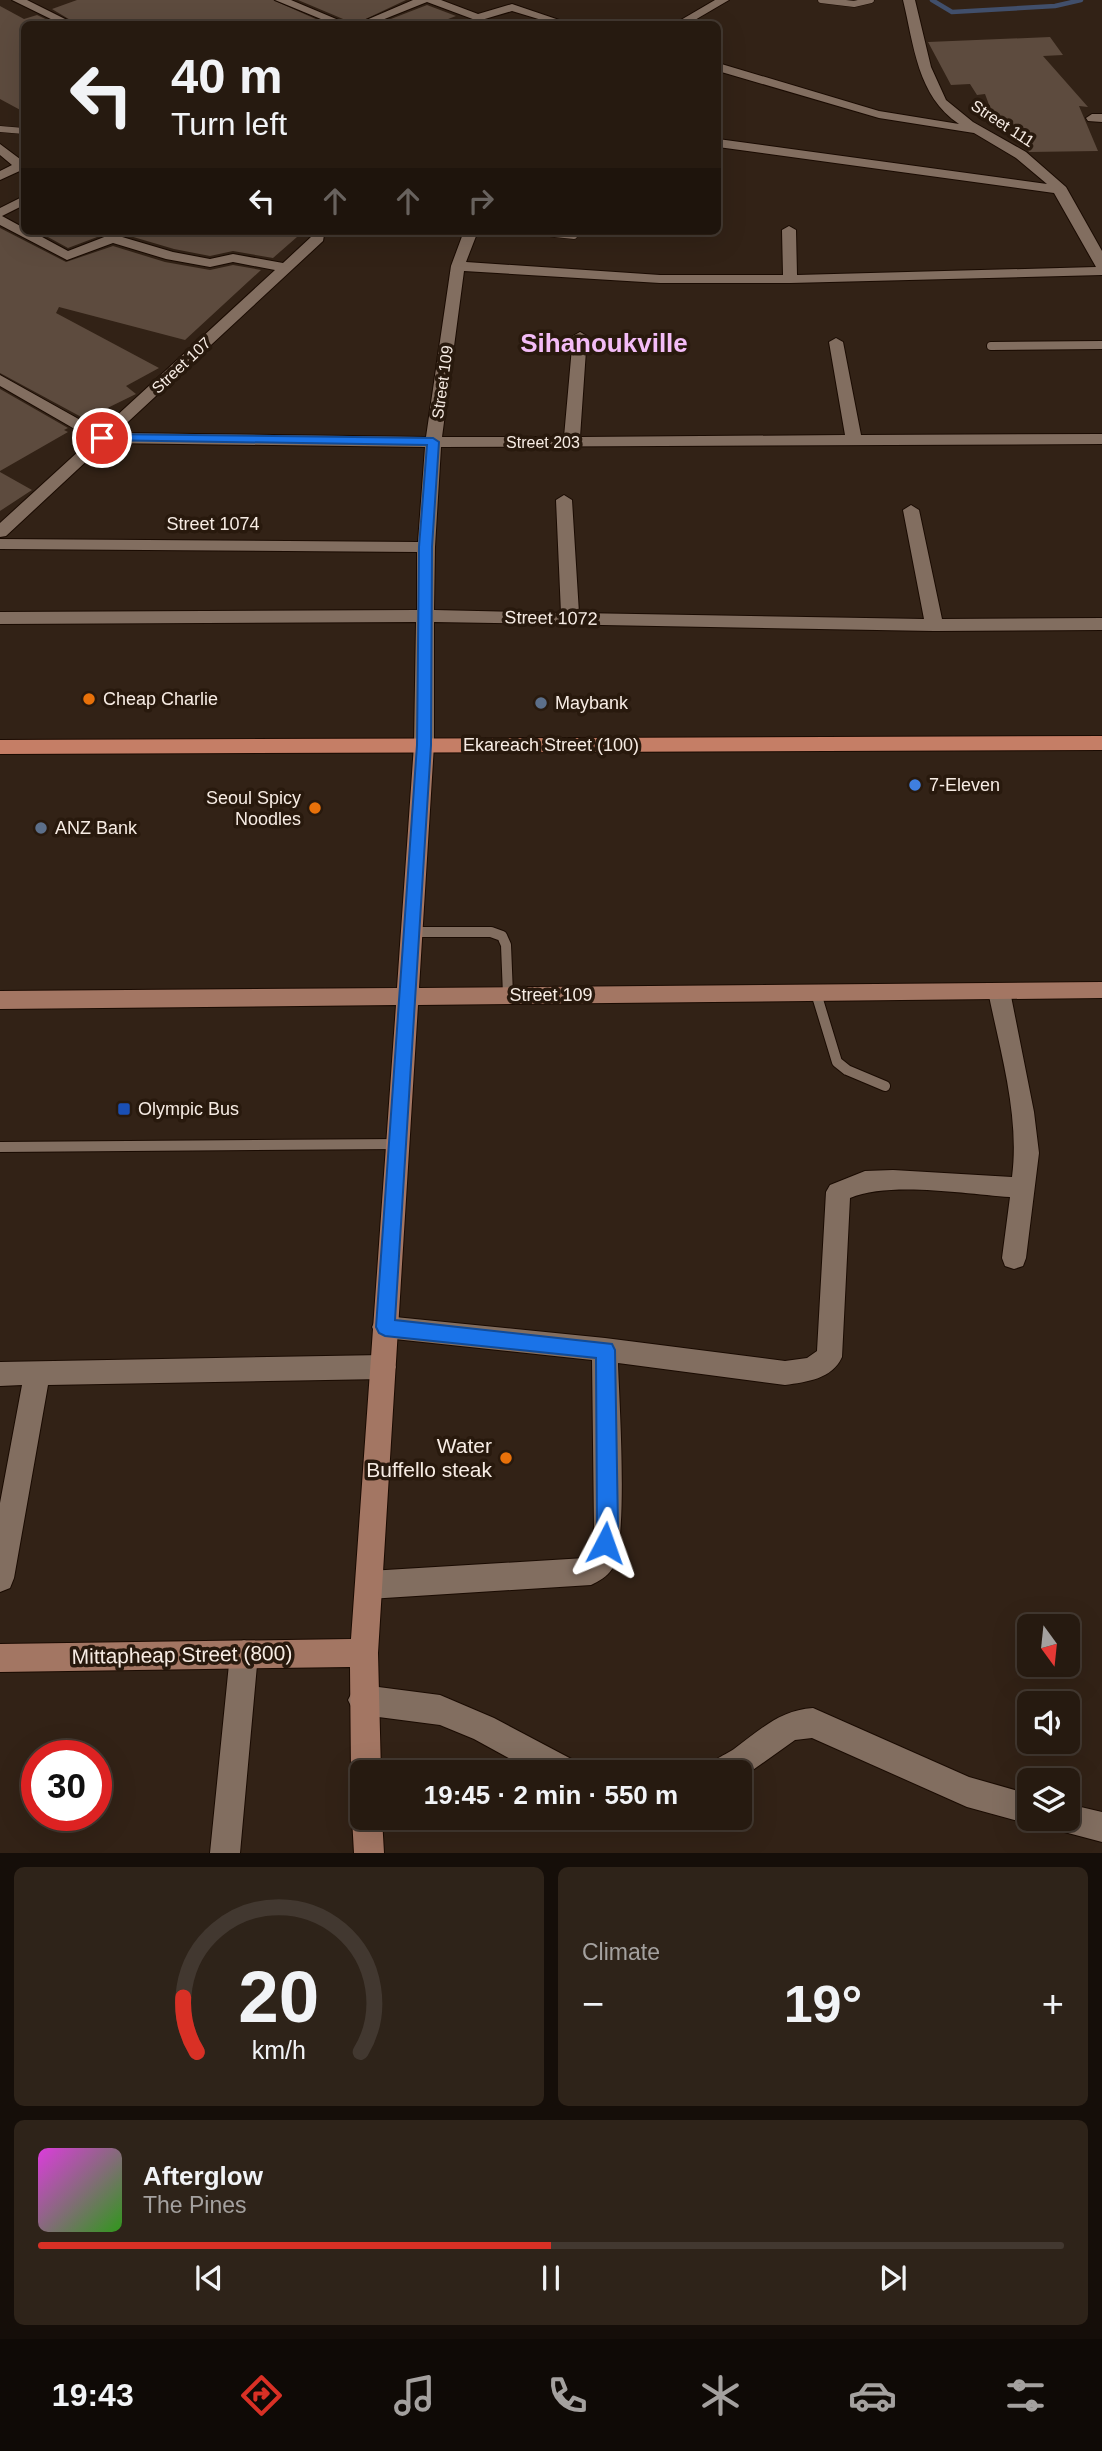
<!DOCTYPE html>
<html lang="en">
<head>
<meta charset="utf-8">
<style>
  :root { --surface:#261a10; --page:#2e2319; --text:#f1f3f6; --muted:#a4a19f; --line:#423830; --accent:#d93025 }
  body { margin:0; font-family:Arial,sans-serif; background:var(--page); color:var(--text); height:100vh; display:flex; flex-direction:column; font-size:26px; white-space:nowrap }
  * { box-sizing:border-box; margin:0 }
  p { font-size:23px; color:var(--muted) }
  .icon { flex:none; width:38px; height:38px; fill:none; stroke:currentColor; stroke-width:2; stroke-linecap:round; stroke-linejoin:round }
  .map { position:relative; height:1853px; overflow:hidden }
  .drawer { display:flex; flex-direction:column; gap:14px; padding:14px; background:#150e09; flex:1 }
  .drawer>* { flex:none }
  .hud { position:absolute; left:21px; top:21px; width:700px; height:214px; border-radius:10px; box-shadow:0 7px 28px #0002,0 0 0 2px var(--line); background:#261a10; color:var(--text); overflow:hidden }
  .needle { width:46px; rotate:165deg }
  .buttons { position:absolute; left:1017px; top:1614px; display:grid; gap:14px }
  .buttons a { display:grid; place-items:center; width:63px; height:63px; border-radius:10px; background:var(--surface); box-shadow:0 7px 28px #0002,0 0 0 2px var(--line); font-size:35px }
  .speed { position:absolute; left:21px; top:1740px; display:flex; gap:14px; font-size:35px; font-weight:700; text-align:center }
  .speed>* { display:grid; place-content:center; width:91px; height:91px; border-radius:50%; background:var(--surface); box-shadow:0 7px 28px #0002,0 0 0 2px var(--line); line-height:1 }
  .speed .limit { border:10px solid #d22; background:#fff; color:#111 }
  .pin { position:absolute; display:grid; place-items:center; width:60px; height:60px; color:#fff; margin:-30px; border:4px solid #fff; border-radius:50%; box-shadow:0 2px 7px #0007 }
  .me { position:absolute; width:77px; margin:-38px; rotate:4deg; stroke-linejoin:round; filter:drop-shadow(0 0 5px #0008) }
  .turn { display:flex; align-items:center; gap:24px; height:147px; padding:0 35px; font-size:32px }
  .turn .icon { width:91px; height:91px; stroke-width:2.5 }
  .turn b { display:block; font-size:49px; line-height:60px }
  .lanes { display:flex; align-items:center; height:66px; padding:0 35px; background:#0003; justify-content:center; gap:35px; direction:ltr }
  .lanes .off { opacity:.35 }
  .big { font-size:52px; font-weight:600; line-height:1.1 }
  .drawer .card { flex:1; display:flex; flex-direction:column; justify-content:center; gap:10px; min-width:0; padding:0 24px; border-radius:10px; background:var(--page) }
  .drawer .dial { align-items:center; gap:0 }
  .dial svg { height:182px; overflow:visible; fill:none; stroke:var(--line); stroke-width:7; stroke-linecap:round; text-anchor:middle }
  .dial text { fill:var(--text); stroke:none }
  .song { display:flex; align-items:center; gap:21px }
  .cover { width:84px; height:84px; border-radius:10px; background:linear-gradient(135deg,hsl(300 70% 55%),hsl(110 70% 35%)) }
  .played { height:7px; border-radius:4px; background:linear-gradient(90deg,var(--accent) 50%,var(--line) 50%) }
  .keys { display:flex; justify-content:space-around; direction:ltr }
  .heat { display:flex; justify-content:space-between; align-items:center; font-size:38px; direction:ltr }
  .drawer .tiles { flex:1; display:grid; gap:14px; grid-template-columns:1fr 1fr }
  .card:last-child { grid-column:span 2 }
  .trip { position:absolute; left:350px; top:1760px; width:402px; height:70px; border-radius:10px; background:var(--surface); box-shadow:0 7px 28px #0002,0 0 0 2px var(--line); font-weight:600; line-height:70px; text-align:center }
  .menu { display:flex; height:112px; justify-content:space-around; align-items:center; background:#0f0a06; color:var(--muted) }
  .menu .icon { width:49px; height:49px }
  .menu .current { color:var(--accent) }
  .menu b { font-size:32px; color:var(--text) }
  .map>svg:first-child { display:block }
</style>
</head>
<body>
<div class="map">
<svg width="1102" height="1853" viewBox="0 0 1102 1853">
  <rect width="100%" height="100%" fill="#322216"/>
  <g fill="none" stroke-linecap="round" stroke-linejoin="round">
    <path stroke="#414f6b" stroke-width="4.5" d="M932,0L952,12L1055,6L1081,0"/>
  </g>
  <path fill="#5d4b3e" d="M77,0H273L327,24H77L52,9Z
    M298,0H406L355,24Z
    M427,5L456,16L435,24H378Z
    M0,6L24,19L37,15L56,24H24V112L0,99Z
    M1050,37L1063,55L1043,56L1088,107L1079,106L1098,151L1029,152L1020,128L998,129L985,94L977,95L970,84L951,85L928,42Z
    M0,228L66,262L113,246L165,262L210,270L233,265L261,270L185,340L59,307L56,313L159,368L126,386L136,394L85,419L0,373Z
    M37,231H270L297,237L273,258L233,251L210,256L174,249L113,231L68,248Z
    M0,389L68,428L64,430L68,432L0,471Z
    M0,472L32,490L0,511Z"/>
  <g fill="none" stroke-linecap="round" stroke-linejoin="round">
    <defs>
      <path id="lane-far2" d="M821,0L854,4L871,0
        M0,129L24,131
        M526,231L574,236"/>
      <path id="lane-far1" d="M991,346L1102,345"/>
      <path id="lane" d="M412,932H491L502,936L506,945L508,995
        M816,993L837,1062L847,1070L885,1086
        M0,1147L398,1144"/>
      <path id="street" d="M12,0H27L75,24H61Z
        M275,0H291L348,24H333Z
        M413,0H441L478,14L512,4L565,22L555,24L512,11L478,21L427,2L372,24H357Z
        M715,0H729L688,24H674Z
        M903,0H915L931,67L946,100L973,122L1026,152L1066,187L1102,251V275L790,283H660L464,271L442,437H564L573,336L580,332L587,336L580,437L845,435L829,342L836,338L843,342L861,435L1102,434V444L441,447L435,547L434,610L561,613L556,500L564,495L572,500L579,613L924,619L903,510L911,505L919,510L942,619L1102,618V630L934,631L434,622V745L431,750H417L414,745L416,622L0,624V612L417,610V552L0,549V539L418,542L425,447L106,443L6,536L0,537V523L92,439L0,386V375L100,431L275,270L233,262L210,267L166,259L113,243L67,260L0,225V208L24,196V205L2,216L24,228V231H31L68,251L112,234L173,252L210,259L233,254L283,263L311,237L296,231H318L324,235L323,241L116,433L426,437L451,266L464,231H478L466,262L660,275H783L782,230L789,226L796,230L797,275L1096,267L1054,193L718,147V139L1047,184L1016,158L974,133L879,118L718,71V63L879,111L959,124C917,96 914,45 903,0Z
        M1092,114H1102V122L1088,121L1086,118Z
        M0,144L24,162V169L0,180V171L12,165L0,155Z
        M999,983L1007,985L1010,991L1034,1112L1039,1153L1026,1258L1023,1266L1014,1269L1005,1266L1002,1258L1010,1197C965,1194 890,1181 850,1198L842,1357C832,1379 807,1382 785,1385L618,1363C619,1400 629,1545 612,1569C607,1577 599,1581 591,1585L369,1599L359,1595L355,1585L359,1575L369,1571L585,1558L590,1552L594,1527L592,1360L385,1338L376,1335L372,1327L376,1319L385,1316L605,1338L785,1361L807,1358L817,1351L826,1192L830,1185L865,1171L893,1170L1012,1177C1020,1116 1000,1051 988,991L991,985Z
        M383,1355L392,1359L396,1367L392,1375L383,1379L48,1385L14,1578L10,1588L0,1592V1503L22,1385L0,1386V1362Z
        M244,1640L254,1644L258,1654L240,1853H210L230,1654L234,1644Z
        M363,1685L440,1695L494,1718L577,1762L581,1773H536L474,1739L440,1725L363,1715L353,1710L348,1700L353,1690Z
        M813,1708L969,1777L1029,1794V1818L1040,1820L1029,1824L967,1807L812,1738L795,1740L740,1779V1773H705C711,1759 722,1757 734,1749C760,1730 780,1710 813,1708Z
        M1068,1804L1102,1812V1842L1053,1829L1049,1818H1068Z"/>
      <path id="secondary" d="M424,738L431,740L434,745L419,988L1102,982V998L418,1005L378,1653L381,1773H362V1786L355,1784L351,1773L350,1667L0,1672V1644L351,1639L396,1005L0,1009V991L397,988L414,745L417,740Z
        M362,1805V1818H382L384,1853H354L352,1818L356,1807Z"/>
      <path id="primary" d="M1102,736V750L0,754V740Z"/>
    </defs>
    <use href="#lane-far2" stroke="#1a0b02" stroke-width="7"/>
    <use href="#lane-far1" stroke="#1a0b02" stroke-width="10"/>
    <use href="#lane" stroke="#1a0b02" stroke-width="12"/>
    <use href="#street" stroke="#1a0b02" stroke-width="2"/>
    <use href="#secondary" stroke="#1a0b02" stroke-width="2"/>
    <use href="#primary" stroke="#1a0b02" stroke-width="2"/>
    <use href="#lane-far2" stroke="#826e60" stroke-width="6"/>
    <use href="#lane-far1" stroke="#826e60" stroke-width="8"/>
    <use href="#lane" stroke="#826e60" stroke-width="10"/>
    <use href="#street" fill="#826e60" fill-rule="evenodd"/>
    <use href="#secondary" fill="#a37663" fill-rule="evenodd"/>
    <use href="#primary" fill="#c57e66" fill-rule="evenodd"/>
  </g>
  <path fill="#1a73e8" stroke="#114b97" stroke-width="2" d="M102,434L433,438L439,442L432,547L431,745L395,1320L612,1344L615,1350L618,1527L613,1551L605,1554L598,1551L595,1543L597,1527L596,1358L385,1336L379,1333L376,1327L417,745L419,547L427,445L98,440L96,438Z"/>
  <g fill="#e8710a" stroke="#28190d" stroke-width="2.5">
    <circle cx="89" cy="699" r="7"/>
    <circle cx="315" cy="808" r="7"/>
    <circle cx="506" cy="1458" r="7"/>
  </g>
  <g fill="#5c6f8a" stroke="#28190d" stroke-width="2.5">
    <circle cx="541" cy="703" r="7"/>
    <circle cx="41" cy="828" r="7"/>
  </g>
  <circle fill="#3f7fe0" stroke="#28190d" stroke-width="2.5" cx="915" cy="785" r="7"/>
  <rect fill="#1a4fb4" stroke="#28190d" stroke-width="2.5" x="117" y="1102" width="14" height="14" rx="3.5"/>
  <g text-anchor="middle" stroke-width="7" stroke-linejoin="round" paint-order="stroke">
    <g font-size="16" fill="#f7ece4" stroke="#28190d">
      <text transform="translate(1003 123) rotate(33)" y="6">Street 111</text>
      <text transform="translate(181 365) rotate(-43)" y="6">Street 107</text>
      <text transform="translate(442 382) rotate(-82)" y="6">Street 109</text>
      <text x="543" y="448">Street 203</text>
    </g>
    <g font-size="18" fill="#f7ece4" stroke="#28190d">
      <text x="213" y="530">Street 1074</text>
      <text transform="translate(551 618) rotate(1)" y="6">Street 1072</text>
      <text x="551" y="751">Ekareach Street (100)</text>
      <text x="551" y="1001">Street 109</text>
    </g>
    <g font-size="18" fill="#f7ece4" stroke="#28190d" text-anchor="start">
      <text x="103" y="705">Cheap Charlie</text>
      <text x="555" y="709">Maybank</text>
      <text x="929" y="791">7-Eleven</text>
      <text x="301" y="804" text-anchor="end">Seoul Spicy<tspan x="301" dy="21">Noodles</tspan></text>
      <text x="55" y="834">ANZ Bank</text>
      <text x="138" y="1115">Olympic Bus</text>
    </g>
    <g font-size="21" fill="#f7ece4" stroke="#28190d" text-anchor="end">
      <text x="492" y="1453">Water<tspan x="492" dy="24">Buffello steak</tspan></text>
    </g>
    <g font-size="21" fill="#f7ece4" stroke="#28190d">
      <text transform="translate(182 1655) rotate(-1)" y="7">Mittapheap Street (800)</text>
    </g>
    <g font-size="26" font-weight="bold" fill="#f3bcf7" stroke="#28190d">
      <text x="604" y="352">Sihanoukville</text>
    </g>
  </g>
</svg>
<div class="buttons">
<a><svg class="needle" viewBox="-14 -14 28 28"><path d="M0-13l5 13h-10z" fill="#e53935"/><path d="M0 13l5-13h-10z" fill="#a4a19f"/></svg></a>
<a><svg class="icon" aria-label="sound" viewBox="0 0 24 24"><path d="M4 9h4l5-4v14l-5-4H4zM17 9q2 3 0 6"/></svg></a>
<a><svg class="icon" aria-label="layers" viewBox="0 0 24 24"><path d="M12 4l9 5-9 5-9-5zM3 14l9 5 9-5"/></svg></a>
</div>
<div class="speed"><div class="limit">30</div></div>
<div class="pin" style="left:102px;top:438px;background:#d93025"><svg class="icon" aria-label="arrive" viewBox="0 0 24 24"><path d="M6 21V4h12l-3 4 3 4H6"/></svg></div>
<svg class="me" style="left:605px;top:1543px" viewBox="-20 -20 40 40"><path d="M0-17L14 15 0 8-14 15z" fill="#1a73e8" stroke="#fff" stroke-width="4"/></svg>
<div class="trip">19:45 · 2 min · 550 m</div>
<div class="hud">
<div class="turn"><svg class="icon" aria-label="left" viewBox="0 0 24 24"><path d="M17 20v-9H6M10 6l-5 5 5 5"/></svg><div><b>40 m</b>Turn left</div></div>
<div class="lanes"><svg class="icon" aria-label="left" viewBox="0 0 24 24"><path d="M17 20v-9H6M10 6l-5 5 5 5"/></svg><svg class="icon off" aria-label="ahead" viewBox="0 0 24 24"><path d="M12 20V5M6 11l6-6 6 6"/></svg><svg class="icon off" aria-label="ahead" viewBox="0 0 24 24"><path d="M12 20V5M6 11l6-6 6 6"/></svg><svg class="icon off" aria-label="right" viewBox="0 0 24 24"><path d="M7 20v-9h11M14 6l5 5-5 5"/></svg></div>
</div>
</div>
<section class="drawer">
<div class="tiles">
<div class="card dial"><svg viewBox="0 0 100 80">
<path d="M14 69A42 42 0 1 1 86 69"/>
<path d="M14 69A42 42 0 0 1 8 45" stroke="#d93025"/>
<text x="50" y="56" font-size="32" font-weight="700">20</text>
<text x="50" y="72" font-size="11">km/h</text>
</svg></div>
<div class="card"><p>Climate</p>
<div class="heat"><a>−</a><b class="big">19°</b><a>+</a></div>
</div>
<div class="card">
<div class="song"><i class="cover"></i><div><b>Afterglow</b><p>The Pines</p></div></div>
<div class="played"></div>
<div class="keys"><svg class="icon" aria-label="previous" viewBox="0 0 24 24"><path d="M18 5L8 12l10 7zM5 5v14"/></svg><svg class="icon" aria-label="pause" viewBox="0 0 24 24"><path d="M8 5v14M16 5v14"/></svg><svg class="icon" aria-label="next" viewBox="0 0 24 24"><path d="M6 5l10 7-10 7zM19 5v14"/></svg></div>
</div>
</div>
</section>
<nav class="menu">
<b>19:43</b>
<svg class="icon current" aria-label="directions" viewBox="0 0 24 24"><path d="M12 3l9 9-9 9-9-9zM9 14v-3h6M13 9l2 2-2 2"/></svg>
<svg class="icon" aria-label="music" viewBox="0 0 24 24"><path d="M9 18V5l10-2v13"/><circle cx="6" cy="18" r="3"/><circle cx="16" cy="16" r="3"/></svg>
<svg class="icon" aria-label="phone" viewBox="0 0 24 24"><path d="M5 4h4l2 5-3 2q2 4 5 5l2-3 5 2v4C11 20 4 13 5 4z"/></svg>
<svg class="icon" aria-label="climate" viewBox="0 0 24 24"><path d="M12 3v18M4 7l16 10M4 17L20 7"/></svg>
<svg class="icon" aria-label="car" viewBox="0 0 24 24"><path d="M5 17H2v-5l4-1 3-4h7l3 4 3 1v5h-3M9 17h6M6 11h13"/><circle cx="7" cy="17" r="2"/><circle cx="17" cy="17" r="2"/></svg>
<svg class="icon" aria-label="filters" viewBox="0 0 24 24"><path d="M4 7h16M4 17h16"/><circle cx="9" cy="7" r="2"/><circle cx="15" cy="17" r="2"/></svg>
</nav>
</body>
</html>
